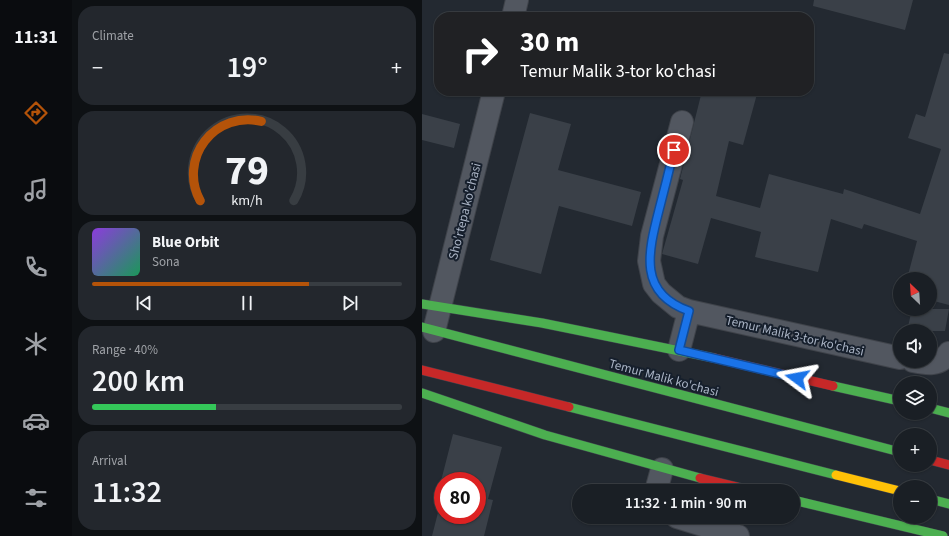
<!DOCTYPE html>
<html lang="en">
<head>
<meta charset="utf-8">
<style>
  :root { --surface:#1a1f25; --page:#23272d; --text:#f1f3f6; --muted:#9fa2a7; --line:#383d42; --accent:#b45309 }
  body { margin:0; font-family:"Source Sans 3",sans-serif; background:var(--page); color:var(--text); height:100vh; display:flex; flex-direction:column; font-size:15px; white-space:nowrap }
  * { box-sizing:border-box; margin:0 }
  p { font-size:13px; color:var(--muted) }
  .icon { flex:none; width:22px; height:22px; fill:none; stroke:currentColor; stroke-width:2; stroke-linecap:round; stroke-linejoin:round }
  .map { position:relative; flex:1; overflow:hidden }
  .sheet { display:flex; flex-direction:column; gap:6px; padding:6px; background:#0e1114; width:350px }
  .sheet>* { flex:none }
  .banner { position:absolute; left:12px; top:12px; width:380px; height:84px; border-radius:16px; box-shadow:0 1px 3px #0004,0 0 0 1px var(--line); background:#202124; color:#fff; overflow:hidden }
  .needle { width:26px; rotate:335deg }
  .controls { position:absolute; left:471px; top:272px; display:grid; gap:8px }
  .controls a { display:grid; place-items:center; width:44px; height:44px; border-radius:50%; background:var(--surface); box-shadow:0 1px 3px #0004,0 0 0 1px var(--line); font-size:20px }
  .speed { position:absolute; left:12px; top:472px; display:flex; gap:8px; font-size:20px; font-weight:700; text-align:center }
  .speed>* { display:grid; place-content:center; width:52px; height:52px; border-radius:50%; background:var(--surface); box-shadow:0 1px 3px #0004,0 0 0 1px var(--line); line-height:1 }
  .speed .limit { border:6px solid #d22; background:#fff; color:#111 }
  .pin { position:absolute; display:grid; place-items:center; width:34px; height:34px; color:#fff; margin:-17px; border:2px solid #fff; border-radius:50%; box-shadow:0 1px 4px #0007 }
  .me { position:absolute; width:44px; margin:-22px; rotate:283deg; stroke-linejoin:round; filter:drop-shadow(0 0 3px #0008) }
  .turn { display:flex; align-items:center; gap:14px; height:84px; padding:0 20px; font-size:18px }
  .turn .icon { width:52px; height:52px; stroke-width:2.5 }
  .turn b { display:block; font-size:28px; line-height:34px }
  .big { font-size:30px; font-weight:600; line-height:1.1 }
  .sheet .card { flex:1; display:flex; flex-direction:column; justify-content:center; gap:6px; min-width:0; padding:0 14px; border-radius:16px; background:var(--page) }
  .sheet .dial { align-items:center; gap:0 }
  .dial svg { height:104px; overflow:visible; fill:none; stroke:var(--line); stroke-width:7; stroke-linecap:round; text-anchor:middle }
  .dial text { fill:var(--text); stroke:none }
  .song { display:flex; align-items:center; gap:12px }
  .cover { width:48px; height:48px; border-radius:6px; background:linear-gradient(135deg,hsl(270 70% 55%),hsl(150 70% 35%)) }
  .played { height:4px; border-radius:2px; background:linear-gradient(90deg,var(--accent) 70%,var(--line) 70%) }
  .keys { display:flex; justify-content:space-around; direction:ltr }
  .heat { display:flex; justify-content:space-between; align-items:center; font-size:22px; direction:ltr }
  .charge { height:6px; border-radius:3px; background:linear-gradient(90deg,#34c759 40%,var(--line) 0) }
  .trip { position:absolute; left:150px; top:484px; width:228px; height:40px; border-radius:20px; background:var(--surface); box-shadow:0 1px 3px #0004,0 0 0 1px var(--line); font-weight:600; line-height:40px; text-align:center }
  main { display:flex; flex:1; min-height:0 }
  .tab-bar { display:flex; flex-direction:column; width:72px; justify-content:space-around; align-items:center; background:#0a0c0f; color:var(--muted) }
  .tab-bar .icon { width:28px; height:28px }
  .tab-bar .on { color:var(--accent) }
  .tab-bar b { font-size:18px; color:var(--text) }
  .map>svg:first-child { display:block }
</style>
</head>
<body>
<main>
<nav class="tab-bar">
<b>11:31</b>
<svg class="icon on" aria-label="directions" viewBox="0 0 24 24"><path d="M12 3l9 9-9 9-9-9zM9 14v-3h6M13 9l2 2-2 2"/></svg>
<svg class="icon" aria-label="music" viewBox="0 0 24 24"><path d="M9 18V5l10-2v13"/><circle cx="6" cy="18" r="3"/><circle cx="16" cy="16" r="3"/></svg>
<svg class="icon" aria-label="phone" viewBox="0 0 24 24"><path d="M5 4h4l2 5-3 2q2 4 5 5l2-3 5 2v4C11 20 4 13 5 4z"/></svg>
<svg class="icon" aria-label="climate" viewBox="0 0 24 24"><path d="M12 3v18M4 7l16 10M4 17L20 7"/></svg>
<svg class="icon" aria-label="car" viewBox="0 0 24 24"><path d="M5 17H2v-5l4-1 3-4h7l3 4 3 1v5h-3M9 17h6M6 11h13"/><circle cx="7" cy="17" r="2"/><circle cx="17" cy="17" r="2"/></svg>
<svg class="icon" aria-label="filters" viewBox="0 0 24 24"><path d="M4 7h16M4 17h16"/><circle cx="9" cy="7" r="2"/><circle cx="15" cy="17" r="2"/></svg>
</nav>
<section class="sheet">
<div class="card"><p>Climate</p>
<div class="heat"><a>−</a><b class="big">19°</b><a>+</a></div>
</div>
<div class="card dial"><svg viewBox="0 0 100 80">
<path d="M14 69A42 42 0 1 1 86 69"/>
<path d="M14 69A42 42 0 0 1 61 8" stroke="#b45309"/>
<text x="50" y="56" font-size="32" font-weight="700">79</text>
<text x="50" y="72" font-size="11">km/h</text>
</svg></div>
<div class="card">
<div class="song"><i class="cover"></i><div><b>Blue Orbit</b><p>Sona</p></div></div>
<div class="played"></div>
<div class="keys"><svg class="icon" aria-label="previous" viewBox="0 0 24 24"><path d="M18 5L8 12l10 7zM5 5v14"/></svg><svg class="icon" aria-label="pause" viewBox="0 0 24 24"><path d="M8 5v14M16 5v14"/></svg><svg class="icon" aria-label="next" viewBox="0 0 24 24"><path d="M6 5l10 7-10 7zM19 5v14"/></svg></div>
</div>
<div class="card"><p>Range · 40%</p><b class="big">200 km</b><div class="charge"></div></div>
<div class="card"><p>Arrival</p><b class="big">11:32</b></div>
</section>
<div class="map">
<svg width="527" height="536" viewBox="0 0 527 536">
  <rect width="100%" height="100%" fill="#232931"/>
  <path fill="#3a4048" d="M392,0H491L483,30L391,6Z
    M522,53L527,54V305L508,300V279H485L495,241L442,224L440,229L409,219L396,272L333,257L339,232L289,218L276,264L240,254L261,180L258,179L280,91H324L335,94L321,145L307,141L294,196L338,208L347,174L421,194L422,189L498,214L519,149L486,138L494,114L503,117Z
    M108,113L149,124L136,170L219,192L210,226L137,206L119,274L68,260Z
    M0,114L38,124L32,148L0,140Z
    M490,309H527L523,331H485Z
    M31,434L80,447L66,499L71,500L62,536H10L21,493V515H55V481H19Z"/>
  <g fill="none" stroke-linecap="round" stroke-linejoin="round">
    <defs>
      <path id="street" d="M91,17L95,0
        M260,122L230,236L227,261L232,284L239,293L256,307L267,311L478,358
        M12,331L72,91
        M257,350L267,311
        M491,361C505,364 517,366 527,353
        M234,491L240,469
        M255,517L316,536"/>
      <path id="fast" d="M0,304L120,323L292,358
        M0,327L478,452
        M411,386L478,401
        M0,393L123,435L278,478
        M147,407L414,475
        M508,408L527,413
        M508,499L527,504
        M371,500L521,536"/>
      <path id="slow" d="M414,475L478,491"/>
      <path id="jam" d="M292,358L411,386
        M0,370L147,407
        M508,460L527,465
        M278,478L332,491"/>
    </defs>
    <use href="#street" stroke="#3f434a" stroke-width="24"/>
    <use href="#fast" stroke="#3f444e" stroke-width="10"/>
    <use href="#slow" stroke="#3f444e" stroke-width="10"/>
    <use href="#jam" stroke="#3f444e" stroke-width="10"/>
    <use href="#street" stroke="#525760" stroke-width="22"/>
    <use href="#fast" stroke="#4caf50" stroke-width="9"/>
    <use href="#slow" stroke="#ffc107" stroke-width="9"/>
    <use href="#jam" stroke="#c62828" stroke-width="9"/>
  </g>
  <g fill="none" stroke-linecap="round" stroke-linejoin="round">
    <defs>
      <path id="route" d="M252,150C247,171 242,191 237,210C226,253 216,293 267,311L257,350L375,378"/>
    </defs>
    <use href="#route" stroke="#114b97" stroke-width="10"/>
    <use href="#route" stroke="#1a73e8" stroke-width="7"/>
  </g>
  <g text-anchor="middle" stroke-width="4" stroke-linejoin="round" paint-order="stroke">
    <g font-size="13" fill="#aab4c5" stroke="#161f2c">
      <text transform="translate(42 211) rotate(-76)" y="5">Sho'rtepa ko'chasi</text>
      <text transform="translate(373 335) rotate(13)" y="5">Temur Malik 3-tor ko'chasi</text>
      <text transform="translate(242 377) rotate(15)" y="5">Temur Malik ko'chasi</text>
    </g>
  </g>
</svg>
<div class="controls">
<a><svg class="needle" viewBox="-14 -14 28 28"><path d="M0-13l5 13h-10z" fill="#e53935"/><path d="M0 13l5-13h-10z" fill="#9fa2a7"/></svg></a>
<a><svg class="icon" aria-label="sound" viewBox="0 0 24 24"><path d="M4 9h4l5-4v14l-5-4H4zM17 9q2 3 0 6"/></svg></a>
<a><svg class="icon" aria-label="layers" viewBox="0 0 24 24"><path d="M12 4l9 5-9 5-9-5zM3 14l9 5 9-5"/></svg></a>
<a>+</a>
<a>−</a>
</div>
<div class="speed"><div class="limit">80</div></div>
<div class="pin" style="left:252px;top:150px;background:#d93025"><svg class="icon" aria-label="arrive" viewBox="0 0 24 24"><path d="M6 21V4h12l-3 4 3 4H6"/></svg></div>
<svg class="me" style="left:375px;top:378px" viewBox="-20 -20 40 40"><path d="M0-17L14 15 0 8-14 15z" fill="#1a73e8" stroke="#fff" stroke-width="4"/></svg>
<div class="trip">11:32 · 1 min · 90 m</div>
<div class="banner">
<div class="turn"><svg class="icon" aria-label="right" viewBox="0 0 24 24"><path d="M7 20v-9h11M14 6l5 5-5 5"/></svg><div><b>30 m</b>Temur Malik 3-tor ko'chasi</div></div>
</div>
</div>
</main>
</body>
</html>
